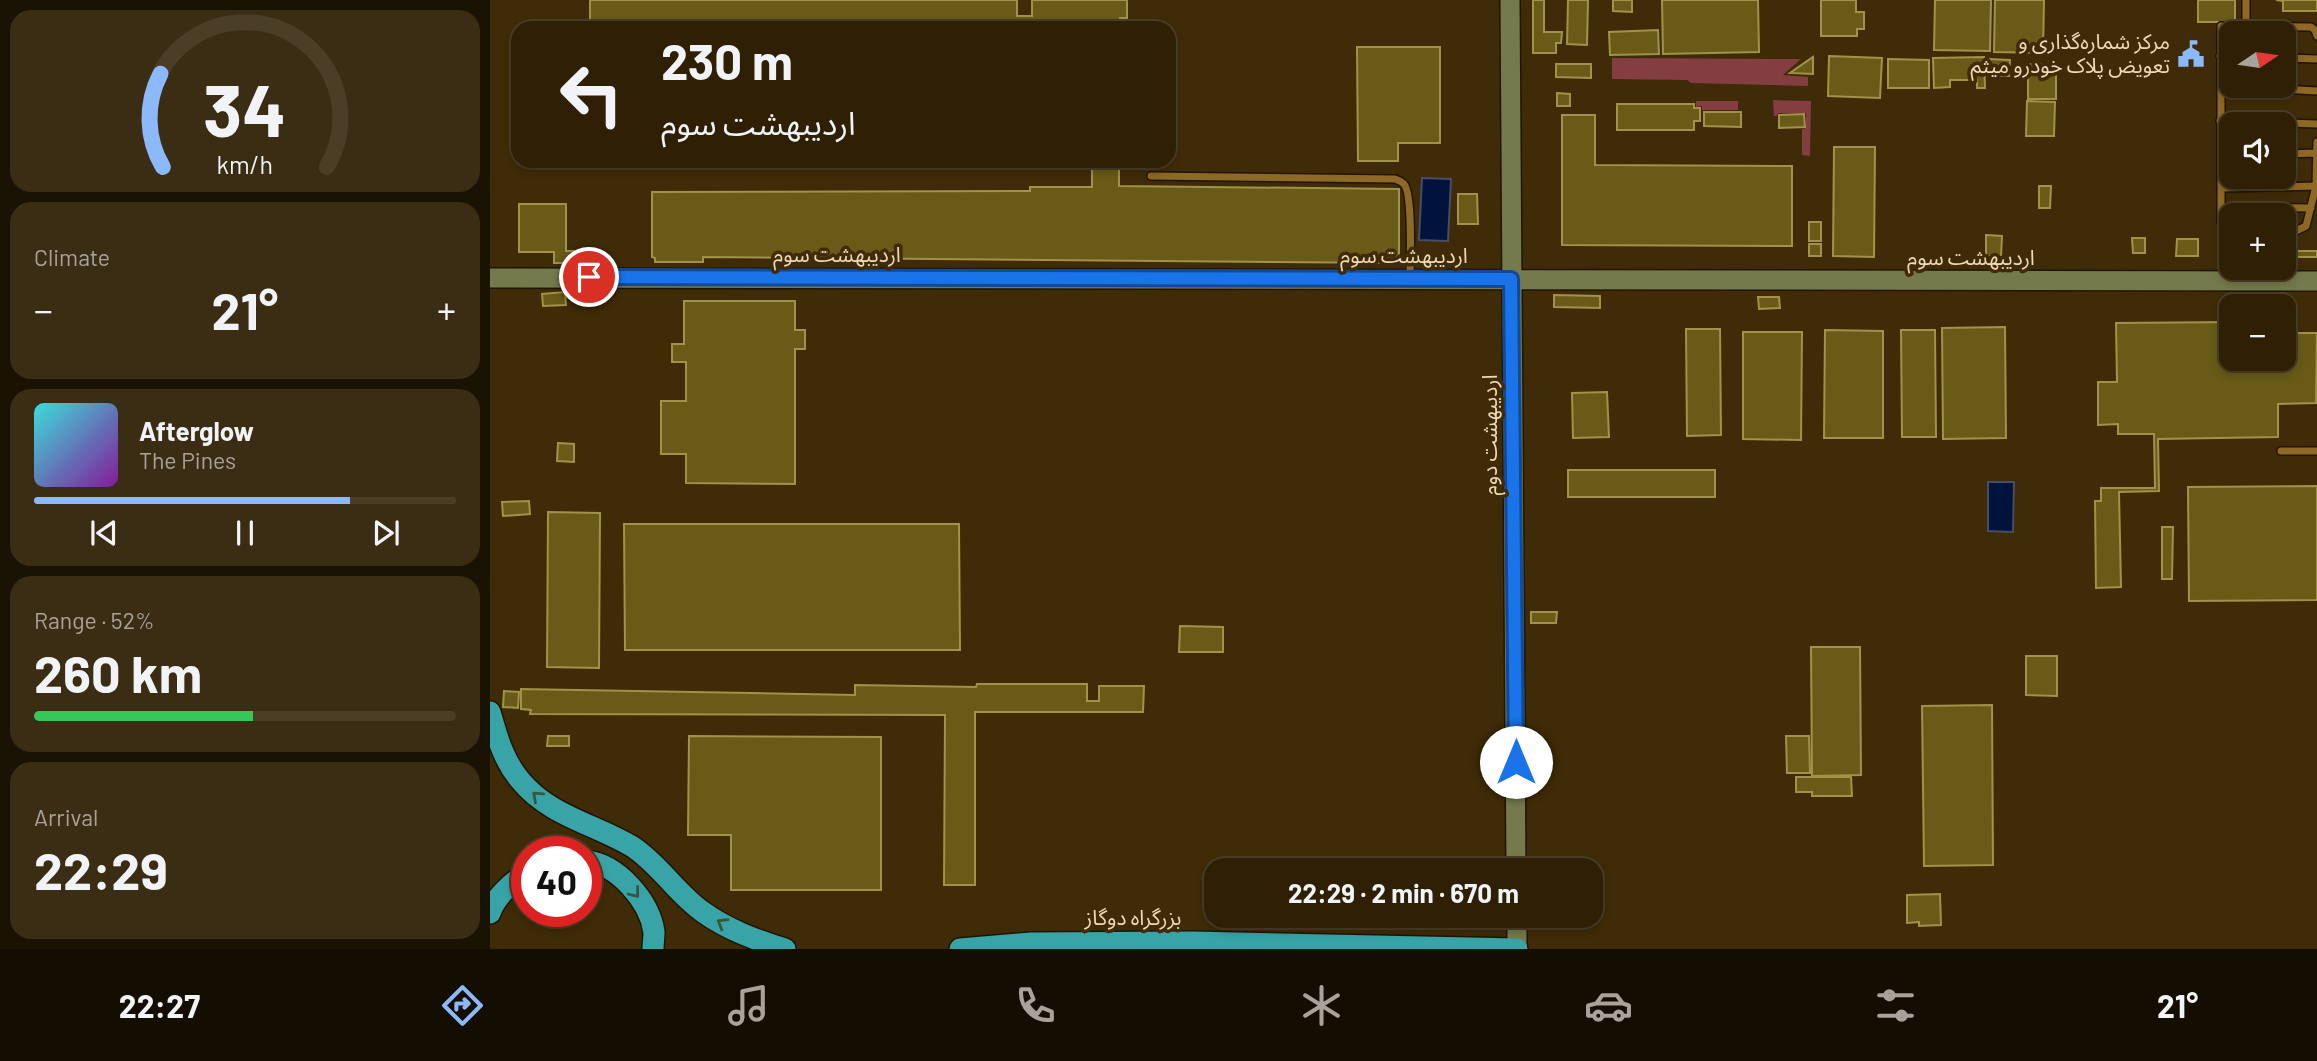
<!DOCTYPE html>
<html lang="en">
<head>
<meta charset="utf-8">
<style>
  :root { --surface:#2f2005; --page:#3b2d13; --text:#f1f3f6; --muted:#a7a39a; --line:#4a3e27; --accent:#8cb9fc }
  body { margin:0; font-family:Barlow,"Noto Sans Arabic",sans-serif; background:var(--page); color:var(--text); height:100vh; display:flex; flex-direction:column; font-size:26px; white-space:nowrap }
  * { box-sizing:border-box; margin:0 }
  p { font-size:23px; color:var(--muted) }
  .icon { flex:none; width:38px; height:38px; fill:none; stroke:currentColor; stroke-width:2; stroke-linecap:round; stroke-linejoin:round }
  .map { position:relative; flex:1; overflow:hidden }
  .panel { display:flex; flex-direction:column; gap:10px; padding:10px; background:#1a1203; width:490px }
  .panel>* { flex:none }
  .hud { position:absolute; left:21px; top:21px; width:665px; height:147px; border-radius:21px; box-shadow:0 4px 10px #0003,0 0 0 2px var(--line); background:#2f2005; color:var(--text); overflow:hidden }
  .needle { width:46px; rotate:77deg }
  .fabs { position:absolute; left:1729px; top:21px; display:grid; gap:14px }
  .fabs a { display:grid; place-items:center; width:77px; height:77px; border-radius:14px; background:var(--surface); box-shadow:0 4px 10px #0003,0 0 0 2px var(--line); font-size:35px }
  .speed { position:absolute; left:21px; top:836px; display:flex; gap:14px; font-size:35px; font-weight:700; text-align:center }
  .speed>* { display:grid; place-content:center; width:91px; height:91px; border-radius:50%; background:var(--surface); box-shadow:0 4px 10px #0003,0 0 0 2px var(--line); line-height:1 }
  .speed .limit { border:10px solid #d22; background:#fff; color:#111 }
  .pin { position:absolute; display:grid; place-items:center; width:60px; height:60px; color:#fff; margin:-30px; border:4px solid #fff; border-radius:50%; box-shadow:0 2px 7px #0007 }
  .me { position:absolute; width:77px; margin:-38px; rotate:0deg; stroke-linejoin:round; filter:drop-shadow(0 0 5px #0008) }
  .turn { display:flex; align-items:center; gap:24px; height:147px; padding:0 35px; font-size:32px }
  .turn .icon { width:91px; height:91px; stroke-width:2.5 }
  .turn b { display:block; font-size:49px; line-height:60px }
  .big { font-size:52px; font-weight:700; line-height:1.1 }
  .panel .card { flex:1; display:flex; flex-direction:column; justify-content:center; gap:10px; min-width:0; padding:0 24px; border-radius:21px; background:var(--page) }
  .panel .dial { align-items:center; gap:0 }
  .dial svg { height:182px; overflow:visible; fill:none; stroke:var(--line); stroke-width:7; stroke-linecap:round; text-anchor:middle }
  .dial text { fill:var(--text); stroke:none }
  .song { display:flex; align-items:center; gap:21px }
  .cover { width:84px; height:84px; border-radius:10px; background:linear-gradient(135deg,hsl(180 70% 55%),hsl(290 70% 35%)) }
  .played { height:7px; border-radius:4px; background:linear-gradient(90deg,var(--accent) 75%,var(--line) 75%) }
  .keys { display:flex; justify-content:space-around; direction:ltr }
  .heat { display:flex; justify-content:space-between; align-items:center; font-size:38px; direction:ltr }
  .charge { height:10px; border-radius:5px; background:linear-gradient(90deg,#34c759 52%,var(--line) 0) }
  .trip { position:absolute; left:714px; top:858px; width:399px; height:70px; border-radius:21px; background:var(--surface); box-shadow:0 4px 10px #0003,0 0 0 2px var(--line); font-weight:700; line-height:70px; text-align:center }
  .dock { display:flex; height:112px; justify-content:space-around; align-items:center; background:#130d02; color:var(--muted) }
  .dock .icon { width:49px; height:49px }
  .dock .active { color:var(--accent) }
  .dock b { font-size:32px; color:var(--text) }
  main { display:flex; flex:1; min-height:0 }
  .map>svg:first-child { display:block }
</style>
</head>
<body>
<main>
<section class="panel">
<div class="card dial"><svg viewBox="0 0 100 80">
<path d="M14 69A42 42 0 1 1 86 69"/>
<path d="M14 69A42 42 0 0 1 13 28" stroke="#8cb9fc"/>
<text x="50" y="56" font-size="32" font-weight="700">34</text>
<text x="50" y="72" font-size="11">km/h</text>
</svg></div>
<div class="card"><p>Climate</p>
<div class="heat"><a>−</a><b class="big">21°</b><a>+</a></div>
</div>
<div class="card">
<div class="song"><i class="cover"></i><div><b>Afterglow</b><p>The Pines</p></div></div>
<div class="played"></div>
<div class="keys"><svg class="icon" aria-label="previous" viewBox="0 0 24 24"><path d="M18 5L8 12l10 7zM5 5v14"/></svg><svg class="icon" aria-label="pause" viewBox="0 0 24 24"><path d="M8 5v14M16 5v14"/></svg><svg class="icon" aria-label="next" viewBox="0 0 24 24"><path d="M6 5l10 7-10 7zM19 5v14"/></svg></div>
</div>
<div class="card"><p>Range · 52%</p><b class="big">260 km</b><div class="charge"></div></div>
<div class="card"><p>Arrival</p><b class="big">22:29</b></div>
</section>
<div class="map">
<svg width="1827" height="949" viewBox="0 0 1827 949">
  <rect width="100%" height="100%" fill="#3f2b07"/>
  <path fill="#843d41" d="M1122,58L1311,59L1293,75L1318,77V86L1201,83L1197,80L1122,79Z
    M1283,100L1321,101L1320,156L1312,155V129L1316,128V113H1288L1287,116H1284Z
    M1206,101H1248V110H1212V106L1206,107Z"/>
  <path fill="#00133d" stroke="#474e62" stroke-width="2" d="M932,178L961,179L958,241L929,240Z
    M1498,482H1524L1523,532L1498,531Z"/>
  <path fill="#685b18" stroke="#a09248" stroke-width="2" d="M100,0H527V16H542V0H637V18H630V28H100Z
    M1043,0H1054V32H1072L1071,43H1066V53H1043Z
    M1078,0H1098L1097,45L1077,44Z
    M1123,0H1142V12L1123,11Z
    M1172,0H1268L1269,52L1173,54Z
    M1331,0H1366V12H1374V29H1367V36H1331Z
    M1445,0H1501L1500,51L1444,50Z
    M1505,0H1554L1553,53L1504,52Z
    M1708,0H1745V22H1708Z
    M1786,0H1827V11H1793V1Z
    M1168,30L1169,54L1120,55L1119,32Z
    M867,47H950V143H908V161H868Z
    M1339,56L1392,58L1390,98L1338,96Z
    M1323,57V74L1300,73Z
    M1494,57L1495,88H1487V80H1460V87L1444,88L1443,58Z
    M1398,59L1439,60V88H1398Z
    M1498,59L1520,60L1519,76L1497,75Z
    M1066,64H1101V78L1066,77Z
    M1538,64L1566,65V99H1538Z
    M1067,93L1080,94V106H1067Z
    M1537,101L1565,102L1564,136H1536Z
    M1127,104H1204V108H1210V121H1204V130H1127Z
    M1214,112H1251V127L1214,126Z
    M1314,114L1315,127L1289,128V115Z
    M1072,115H1105V165L1302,166V246L1072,245Z
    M1344,147H1385L1384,257L1343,256Z
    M545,161H640V166H629V186L909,189V263L213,257V262H165V258L162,257V192L540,191V187H602V167H545Z
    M1549,186H1561L1560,208H1549Z
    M968,194H987L988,224H968Z
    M29,204H76V251H84V263H64V252H29Z
    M1319,222H1331V241H1319Z
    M1496,235L1512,236L1511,257L1496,256Z
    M1642,238H1655V253H1643Z
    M1687,239H1708V256H1686Z
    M1319,244H1331V256H1319Z
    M1801,251H1827V257H1801Z
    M75,292L76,305L53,306L52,294Z
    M1064,295L1110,296V308L1064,307Z
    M1268,297H1289L1290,308L1269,309Z
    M194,301H305V330H315V349H305V484L196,483V454H171V401H196V362H182V344H194Z
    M1741,322V359H1794V333H1827L1826,403L1788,404V437L1668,439L1669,491L1629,492L1631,587L1606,588L1605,501H1611V488H1665L1664,434H1628V424L1608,425V382H1627L1626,323Z
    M1515,327L1516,438L1453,439L1452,328Z
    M1196,329H1230L1231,435L1197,436Z
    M1335,330L1393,331V438H1334Z
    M1411,330H1445L1446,437H1412Z
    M1253,332H1312L1311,440L1253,439Z
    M1117,392L1119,437L1083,438L1082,393Z
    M68,443L84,444V462L67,461Z
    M1078,470H1225V497H1078Z
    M1827,486V600L1699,601L1698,487Z
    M39,501L40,514L13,516L12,502Z
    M58,512L110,513L109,668L57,667Z
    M134,524H469L470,650H135Z
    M1672,527H1683L1682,579H1672Z
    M1041,612H1067L1066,623H1041Z
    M690,626L733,627V652H689Z
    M1321,647H1370L1371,775L1322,776Z
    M1536,656H1567V696L1536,695Z
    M487,684H597V701H609V686H654L653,712H485V885H454L455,715L40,714L41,710L31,709V689L365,695V685L486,687Z
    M14,691L29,692L28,708L13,707Z
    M1502,705L1503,865L1434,866L1432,706Z
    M58,736H79V746H57Z
    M199,736L391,737V890H241V835H198Z
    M1296,736H1319L1320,773H1297Z
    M1306,777H1361L1362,796H1322V792H1306Z
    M1450,894L1451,925L1429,926V922L1417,923V895Z"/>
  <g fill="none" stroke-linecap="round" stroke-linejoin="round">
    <defs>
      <path id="lane" d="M1756,26V0
        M1730,56L1741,57
        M1794,58L1827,59
        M1744,86L1827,91
        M1730,121L1827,124
        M1794,154L1825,153
        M661,176L905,179C908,180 912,182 914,184C923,194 920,261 920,278
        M1731,188L1826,186
        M1731,207L1821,208
        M1741,227L1731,222V26L1821,27L1825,30L1827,36
        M1794,231H1806L1816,226L1826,186L1827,142
        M1791,451H1827"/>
      <path id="secondary" d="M1020,0L1026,870
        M0,278L1827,281
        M1027,915V949"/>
      <path id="highway" d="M0,712C7,736 13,760 30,780C59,816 105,824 143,847C170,865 187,894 213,912C238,930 266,940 295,949
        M96,861C128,864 160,902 164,932C164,938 163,944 163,949
        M0,913C5,897 23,881 37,873
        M470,949L541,943L702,942L1027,949"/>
    </defs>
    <use href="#lane" stroke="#211502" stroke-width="10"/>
    <use href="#secondary" stroke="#211502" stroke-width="22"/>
    <use href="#highway" stroke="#211502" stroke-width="24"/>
    <use href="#lane" stroke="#8e6825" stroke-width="7"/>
    <use href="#secondary" stroke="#747a4c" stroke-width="19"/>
    <use href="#highway" stroke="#38a4a7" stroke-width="21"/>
  </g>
  <defs><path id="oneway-chevron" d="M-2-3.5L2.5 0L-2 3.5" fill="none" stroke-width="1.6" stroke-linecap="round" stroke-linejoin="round" transform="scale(1.75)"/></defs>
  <g stroke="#3d553f">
    <use href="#oneway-chevron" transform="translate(47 796) rotate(-138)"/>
    <use href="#oneway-chevron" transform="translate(145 893) rotate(51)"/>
    <use href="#oneway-chevron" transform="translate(232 923) rotate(-149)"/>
  </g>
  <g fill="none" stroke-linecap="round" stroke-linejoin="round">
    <defs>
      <path id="route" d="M99,277L1021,279L1026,762"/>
    </defs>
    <use href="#route" stroke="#114b97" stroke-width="18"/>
    <use href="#route" stroke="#1a73e8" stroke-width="12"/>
  </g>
  <defs>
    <symbol id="civic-bare" viewBox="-9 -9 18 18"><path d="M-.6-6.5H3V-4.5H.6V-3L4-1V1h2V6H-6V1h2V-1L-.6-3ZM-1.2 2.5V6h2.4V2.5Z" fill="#8cb9fc" stroke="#3f2b07" stroke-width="2.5" paint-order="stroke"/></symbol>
  </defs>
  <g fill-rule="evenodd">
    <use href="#civic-bare" x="1682" y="35" width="38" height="38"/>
  </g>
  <g text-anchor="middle" stroke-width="7" stroke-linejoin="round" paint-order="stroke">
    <g font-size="21" fill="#edd8b8" stroke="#3f2b07" text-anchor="end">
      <text x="1680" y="49">مرکز شماره‌گذاری و<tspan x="1680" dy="24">تعویض پلاک خودرو میثم</tspan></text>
    </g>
    <g font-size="21" fill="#edd8b8" stroke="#3f2b07">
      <text x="347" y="262">اردیبهشت سوم</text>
      <text x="914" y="263">اردیبهشت سوم</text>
      <text x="1481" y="265">اردیبهشت سوم</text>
      <text transform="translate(1000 435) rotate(-90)" y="7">اردیبهشت دوم</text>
      <text x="643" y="925">بزرگراه دوگاز</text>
    </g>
  </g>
</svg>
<div class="fabs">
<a><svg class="needle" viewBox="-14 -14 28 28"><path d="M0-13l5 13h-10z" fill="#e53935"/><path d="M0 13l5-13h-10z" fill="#a7a39a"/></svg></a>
<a><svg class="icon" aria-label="sound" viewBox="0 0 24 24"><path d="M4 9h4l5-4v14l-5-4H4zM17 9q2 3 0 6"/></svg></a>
<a>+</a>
<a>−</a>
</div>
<div class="speed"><div class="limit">40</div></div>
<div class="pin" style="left:99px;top:277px;background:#d93025"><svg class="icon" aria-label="arrive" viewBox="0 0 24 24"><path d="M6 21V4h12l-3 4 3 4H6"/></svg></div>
<svg class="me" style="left:1026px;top:762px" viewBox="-20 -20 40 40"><circle r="19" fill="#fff"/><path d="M0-13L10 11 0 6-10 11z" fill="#1a73e8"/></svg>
<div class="trip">22:29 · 2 min · 670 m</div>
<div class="hud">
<div class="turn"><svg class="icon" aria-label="left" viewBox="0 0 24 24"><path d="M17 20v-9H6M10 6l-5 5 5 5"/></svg><div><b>230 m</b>اردیبهشت سوم</div></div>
</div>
</div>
</main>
<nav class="dock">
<b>22:27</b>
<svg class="icon active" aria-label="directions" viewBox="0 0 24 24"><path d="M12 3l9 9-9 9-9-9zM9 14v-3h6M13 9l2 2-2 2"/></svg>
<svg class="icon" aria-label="music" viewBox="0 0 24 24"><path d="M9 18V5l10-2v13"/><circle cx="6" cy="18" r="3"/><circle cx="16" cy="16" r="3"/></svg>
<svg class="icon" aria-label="phone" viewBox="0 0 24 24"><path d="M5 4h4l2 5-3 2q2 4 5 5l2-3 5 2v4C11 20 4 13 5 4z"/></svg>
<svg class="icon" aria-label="climate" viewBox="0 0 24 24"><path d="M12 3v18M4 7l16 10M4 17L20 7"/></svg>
<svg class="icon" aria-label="car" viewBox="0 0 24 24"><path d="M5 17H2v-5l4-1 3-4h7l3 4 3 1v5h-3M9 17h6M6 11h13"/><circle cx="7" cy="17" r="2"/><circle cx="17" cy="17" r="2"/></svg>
<svg class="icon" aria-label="filters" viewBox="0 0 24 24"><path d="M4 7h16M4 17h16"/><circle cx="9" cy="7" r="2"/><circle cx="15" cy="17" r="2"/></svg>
<b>21°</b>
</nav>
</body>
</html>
